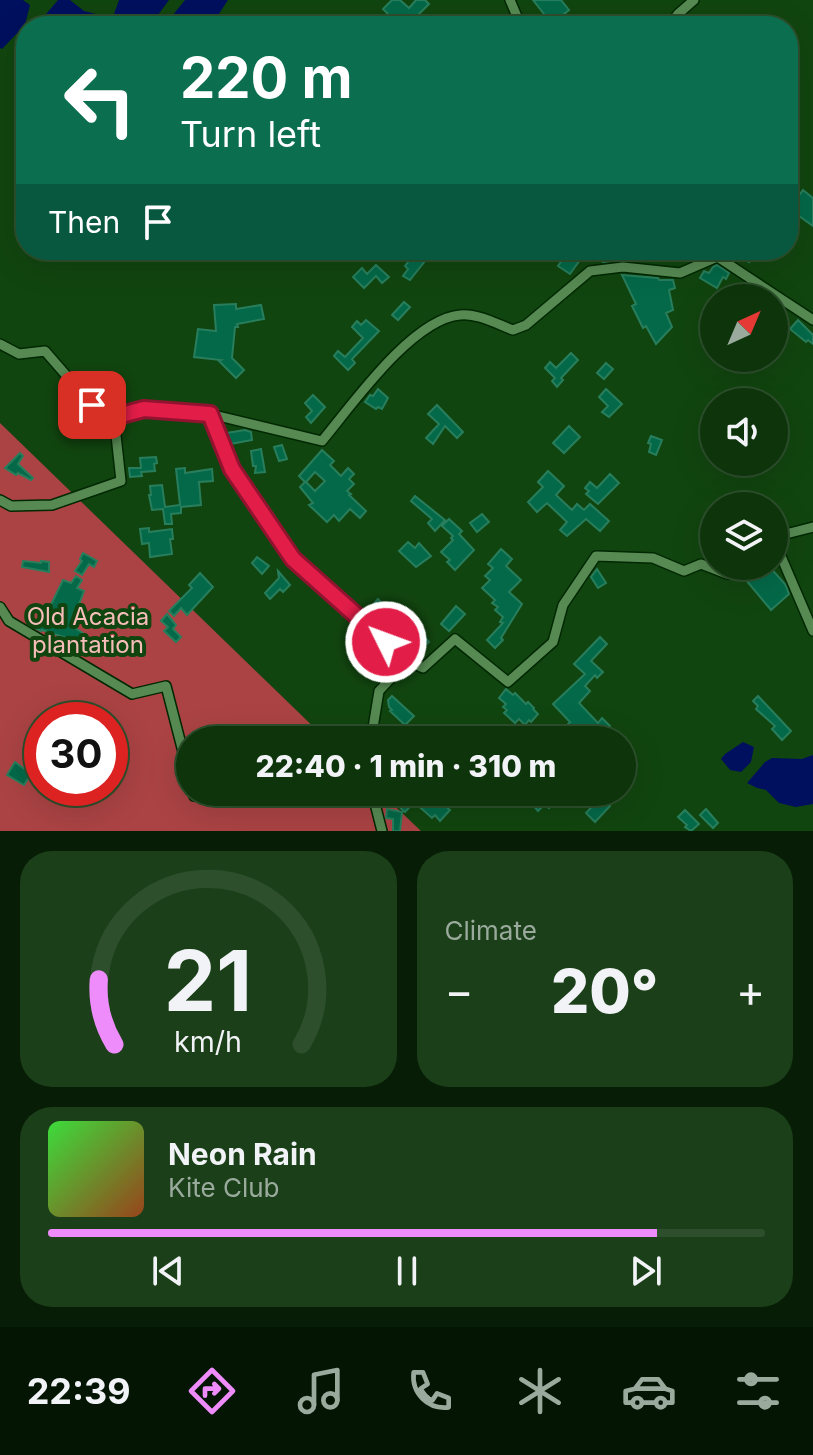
<!DOCTYPE html>
<html lang="en">
<head>
<meta charset="utf-8">
<style>
  :root { --surface:#0d340b; --page:#1b3f19; --text:#f1f3f6; --muted:#9aaa9d; --line:#2d4f2c; --accent:#ed8cfa }
  body { margin:0; font-family:Inter,sans-serif; background:var(--page); color:var(--text); height:100vh; display:flex; flex-direction:column; font-size:30px; white-space:nowrap }
  * { box-sizing:border-box; margin:0 }
  p { font-size:26px; color:var(--muted) }
  .icon { flex:none; width:44px; height:44px; fill:none; stroke:currentColor; stroke-width:2; stroke-linecap:round; stroke-linejoin:round }
  .map { position:relative; height:831px; overflow:hidden }
  .drawer { display:flex; flex-direction:column; gap:20px; padding:20px; background:#071d06; flex:1 }
  .drawer>* { flex:none }
  .top-card { position:absolute; left:16px; top:16px; width:782px; height:244px; border-radius:32px; box-shadow:0 8px 32px #0002,0 0 0 2px var(--line); background:#0b6e4f; color:#fff; overflow:hidden }
  .needle { width:52px; rotate:44deg }
  .buttons { position:absolute; left:700px; top:284px; display:grid; gap:16px }
  .buttons a { display:grid; place-items:center; width:88px; height:88px; border-radius:50%; background:var(--surface); box-shadow:0 8px 32px #0002,0 0 0 2px var(--line); font-size:40px }
  .speed { position:absolute; left:24px; top:702px; display:flex; gap:16px; font-size:40px; font-weight:700; text-align:center }
  .speed>* { display:grid; place-content:center; width:104px; height:104px; border-radius:50%; background:var(--surface); box-shadow:0 8px 32px #0002,0 0 0 2px var(--line); line-height:1 }
  .speed .limit { border:12px solid #d22; background:#fff; color:#111 }
  .pin { position:absolute; display:grid; place-items:center; width:68px; height:68px; color:#fff; margin:-34px; border-radius:16px; box-shadow:0 4px 12px #0006 }
  .me { position:absolute; width:88px; margin:-44px; rotate:312deg; stroke-linejoin:round; filter:drop-shadow(0 0 6px #0008) }
  .turn { display:flex; align-items:center; gap:28px; height:168px; padding:0 32px; font-size:36px }
  .turn .icon { width:104px; height:104px; stroke-width:2.5 }
  .turn b { display:block; font-size:56px; line-height:68px }
  .then { display:flex; align-items:center; height:76px; padding:0 32px; background:#0003; gap:16px; font-size:30px }
  .big { font-size:60px; font-weight:800; line-height:1.1 }
  .drawer .widget { flex:1; display:flex; flex-direction:column; justify-content:center; gap:12px; min-width:0; padding:0 28px; border-radius:32px; background:var(--page) }
  .drawer .dial { align-items:center; gap:0 }
  .dial svg { height:208px; overflow:visible; fill:none; stroke:var(--line); stroke-width:7; stroke-linecap:round; text-anchor:middle }
  .dial text { fill:var(--text); stroke:none }
  .song { display:flex; align-items:center; gap:24px }
  .cover { width:96px; height:96px; border-radius:12px; background:linear-gradient(135deg,hsl(120 70% 55%),hsl(20 70% 35%)) }
  .played { height:8px; border-radius:4px; background:linear-gradient(90deg,var(--accent) 85%,var(--line) 85%) }
  .keys { display:flex; justify-content:space-around; direction:ltr }
  .heat { display:flex; justify-content:space-between; align-items:center; font-size:44px; direction:ltr }
  .drawer .tiles { flex:1; display:grid; gap:20px; grid-template-columns:1fr 1fr }
  .widget:last-child { grid-column:span 2 }
  .trip { position:absolute; left:176px; top:726px; width:460px; height:80px; border-radius:40px; background:var(--surface); box-shadow:0 8px 32px #0002,0 0 0 2px var(--line); font-weight:800; line-height:80px; text-align:center }
  .dock { display:flex; height:128px; justify-content:space-around; align-items:center; background:#051504; color:var(--muted) }
  .dock .icon { width:56px; height:56px }
  .dock .selected { color:var(--accent) }
  .dock b { font-size:36px; color:var(--text) }
  .map>svg:first-child { display:block }
</style>
</head>
<body>
<div class="map">
<svg width="813" height="831" viewBox="0 0 813 831">
  <rect width="100%" height="100%" fill="#11450f"/>
  <path fill="#ab4344" fill-rule="evenodd" d="M0,423L327,740H190V792H380L421,831H0ZM42,720H110V788H42Z"/>
  <path fill="#00105e" d="M0,0H23L30,5L25,25L2,49L0,48Z
    M58,0H70L84,11L108,17L117,26H36Z
    M119,0H169L150,26H127L114,14Z
    M185,0H228L211,26H164Z
    M743,742L754,747L751,762L741,772L730,770L721,759L725,754Z
    M813,755V804L796,807L779,803L766,790L757,788L747,783L765,762L772,758L802,759Z"/>
  <path fill="#046948" stroke="#287e5c" stroke-width="2" fill-rule="evenodd" d="M392,0H400L409,8L416,0H425L429,4L407,26H400L383,9Z
    M533,0H561L569,10L549,26H530L544,14Z
    M803,190L813,198V226L799,216L788,230V211Z
    M569,250H587L570,274L558,266Z
    M612,250H628L632,254L625,260L603,262V260L621,259Z
    M734,250H752L756,253L749,262Z
    M415,253L425,261L410,280L403,276L408,269L405,266Z
    M376,265L389,277L382,283L376,276L364,288L353,277L362,268L367,274Z
    M717,265L729,273L726,279L723,277L717,288L700,278L704,271L709,273L713,267Z
    M622,275L658,278L659,280H673L675,288L669,290L673,310L666,313L672,327L656,344L646,326L643,328L632,306L636,304Z
    M404,302L410,307L398,320L392,315Z
    M236,304V309L261,305L264,319L237,324L238,327H235L232,358L244,370L236,378L219,361L221,360L194,357L198,329L216,331L214,305Z
    M366,320L379,331L352,359L355,363L348,370L334,356L338,351L345,357L363,338L352,327L357,321L361,325Z
    M798,320L813,335V344L808,340L806,342L790,329Z
    M571,353L578,360L561,378L563,380L557,387L552,381L555,378L545,368L550,362L556,368Z
    M606,363L613,369L604,379L597,373Z
    M378,389L388,398L382,409L378,407L376,409L365,402L370,395L373,396Z
    M606,389L622,404L609,417L602,412L608,406L599,397Z
    M313,395L325,407L311,423L306,417L312,411L305,403Z
    M437,405L463,432L457,438L445,426L433,444L426,438L439,424L428,414Z
    M569,426L580,437L564,453L553,443Z
    M245,430L251,432L252,440L230,444L226,433Z
    M651,436L662,440L656,455L649,452L651,444L648,443Z
    M282,445L287,459L279,461L274,447Z
    M261,449L265,472L255,473L256,466H253L251,451Z
    M322,450L334,461L330,465L341,476L348,468L354,474L349,479L354,484L347,491L351,494L349,495L366,511L360,518L350,509L339,521L334,515L327,522L309,505L313,503L300,487L305,482L299,476ZM315,472L325,481L315,491L306,482Z
    M20,453L23,456L18,464L33,478L31,480L18,473L16,475L5,468Z
    M156,457L157,463L154,464L155,471L141,472L142,476L130,477L129,468H141L140,458Z
    M185,468V473L212,469L213,481L199,482L201,505L181,507V513L171,514L172,524H165L163,509L152,510L149,495H151L150,486L162,485L165,507L180,505L176,469Z
    M548,471L564,486L556,495L572,510L577,504L584,510L590,504L609,521L600,531L586,519L567,536L560,530L567,522L547,503L537,512L528,502L543,487L538,482Z
    M610,474L619,483L598,504L586,494L589,491L585,488L590,482L597,488Z
    M415,496L445,520L435,531L428,523L432,519L411,501Z
    M482,514L489,522L477,532L470,523Z
    M449,519L462,531L459,534L474,550L455,570L447,562L450,560L441,552L453,540L451,538L453,536L442,526Z
    M149,528V532L172,529L173,539H170L172,554L150,557L149,543L142,544L140,529Z
    M408,542L415,548L419,543L431,556L416,567L399,551Z
    M501,549L512,559L506,566L521,580L509,592L522,604L501,638L503,640L495,648L487,640L503,623L500,622L503,617L495,610L498,607L492,603L495,600L482,588L490,580L485,576L493,568L488,564Z
    M83,553L97,561L94,567L89,564L82,575L75,571L82,561L80,559Z
    M257,557L269,566L262,574L252,563Z
    M23,561L41,563V561L49,562V572L22,567Z
    M743,566H769L785,584L789,594L771,610L741,574L743,572L742,571Z
    M597,569L606,583L598,588L591,577Z
    M278,571L290,585L283,592L280,589L270,599L265,593L279,578Z
    M200,573L213,587L187,615L181,608L174,616L169,611L192,588L189,585Z
    M76,576L82,580L77,588L84,591L71,625L87,636L78,648L68,642L70,639L42,630L41,631L35,628L39,619L43,621L63,580L71,583Z
    M378,599L388,609L407,622L400,629L412,639L420,632L429,642L419,652L412,646L410,648L403,642L404,641L389,631V630L385,626L389,621L372,606Z
    M456,606L465,614L449,631L441,624Z
    M167,614L176,625L173,629L181,637L176,642L164,631L168,627L161,621Z
    M600,637L607,644L591,661L603,672L597,678L595,675L585,686L590,691L579,703L598,723L602,718L610,726L596,740H566L559,734L570,722L553,704L585,674L574,664Z
    M506,689L513,695L515,693L526,704L528,702L534,708L533,709L538,714L531,722L529,720L525,725L519,719L515,723L504,713L507,710L503,707L506,704L499,698Z
    M392,696L414,716L405,725L390,711L392,710L389,707L388,700Z
    M758,696L791,731L782,740L772,729L775,726L756,709L758,706L753,701Z
    M15,762L31,774L24,785L7,775Z
    M404,792H422L429,799L435,793L446,803L444,805L450,810L440,821L435,815L432,818L414,802L405,812L394,802Z
    M524,792H547L556,801L549,808L545,804L538,811L533,805L535,803Z
    M601,797L610,806L595,822L586,813Z
    M387,809L402,812L400,831H393V819L386,818Z
    M706,809L718,823L713,828L700,815Z
    M685,810L699,824L691,831L685,827L687,825L678,817Z"/>
  <g fill="none" stroke-linecap="round" stroke-linejoin="round">
    <defs>
      <path id="minor" d="M510,0L521,26
        M669,26L678,14L694,0
        M707,250L813,320
        M0,344L19,354L45,351L92,405L114,417L144,409L210,414L322,441C352,405 412,319 460,315C477,313 497,324 513,330L526,325L590,271L623,267L680,273L717,257
        M210,414L232,469L293,559L407,661L379,691L371,740
        M0,500L11,506L52,505L121,481L114,417
        M774,537L813,527
        M774,540L813,631
        M0,607L9,621L132,694L166,686L190,779
        M407,661L423,668L455,639L508,682L553,642L563,605L596,556L653,558L684,571L701,564L727,574L736,566
        M193,792L194,796L306,799L321,792
        M372,792L382,831"/>
    </defs>
    <use href="#minor" stroke="#012802" stroke-width="12"/>
    <use href="#minor" stroke="#578a53" stroke-width="9"/>
  </g>
  <g fill="none" stroke-linecap="round" stroke-linejoin="round">
    <defs>
      <path id="route" d="M92,405L114,417L144,409L210,414L232,469L293,559L386,642"/>
    </defs>
    <use href="#route" stroke="#92132f" stroke-width="20"/>
    <use href="#route" stroke="#e11d48" stroke-width="14"/>
  </g>
  <g text-anchor="middle" stroke-width="8" stroke-linejoin="round" paint-order="stroke">
    <g font-size="24" fill="#f6bdb9" stroke="#11450f">
      <text x="88" y="625">Old Acacia<tspan x="88" dy="28">plantation</tspan></text>
    </g>
  </g>
</svg>
<div class="buttons">
<a><svg class="needle" viewBox="-14 -14 28 28"><path d="M0-13l5 13h-10z" fill="#e53935"/><path d="M0 13l5-13h-10z" fill="#9aaa9d"/></svg></a>
<a><svg class="icon" aria-label="sound" viewBox="0 0 24 24"><path d="M4 9h4l5-4v14l-5-4H4zM17 9q2 3 0 6"/></svg></a>
<a><svg class="icon" aria-label="layers" viewBox="0 0 24 24"><path d="M12 4l9 5-9 5-9-5zM3 14l9 5 9-5"/></svg></a>
</div>
<div class="speed"><div class="limit">30</div></div>
<div class="pin" style="left:92px;top:405px;background:#d93025"><svg class="icon" aria-label="arrive" viewBox="0 0 24 24"><path d="M6 21V4h12l-3 4 3 4H6"/></svg></div>
<svg class="me" style="left:386px;top:642px" viewBox="-20 -20 40 40"><circle r="17" fill="#e11d48" stroke="#fff" stroke-width="3"/><path d="M0-11L8 9 0 5-8 9z" fill="#fff"/></svg>
<div class="trip">22:40 · 1 min · 310 m</div>
<div class="top-card">
<div class="turn"><svg class="icon" aria-label="left" viewBox="0 0 24 24"><path d="M17 20v-9H6M10 6l-5 5 5 5"/></svg><div><b>220 m</b>Turn left</div></div>
<div class="then">Then<svg class="icon" aria-label="arrive" viewBox="0 0 24 24"><path d="M6 21V4h12l-3 4 3 4H6"/></svg></div>
</div>
</div>
<section class="drawer">
<div class="tiles">
<div class="widget dial"><svg viewBox="0 0 100 80">
<path d="M14 69A42 42 0 1 1 86 69"/>
<path d="M14 69A42 42 0 0 1 8 44" stroke="#ed8cfa"/>
<text x="50" y="56" font-size="32" font-weight="700">21</text>
<text x="50" y="72" font-size="11">km/h</text>
</svg></div>
<div class="widget"><p>Climate</p>
<div class="heat"><a>−</a><b class="big">20°</b><a>+</a></div>
</div>
<div class="widget">
<div class="song"><i class="cover"></i><div><b>Neon Rain</b><p>Kite Club</p></div></div>
<div class="played"></div>
<div class="keys"><svg class="icon" aria-label="previous" viewBox="0 0 24 24"><path d="M18 5L8 12l10 7zM5 5v14"/></svg><svg class="icon" aria-label="pause" viewBox="0 0 24 24"><path d="M8 5v14M16 5v14"/></svg><svg class="icon" aria-label="next" viewBox="0 0 24 24"><path d="M6 5l10 7-10 7zM19 5v14"/></svg></div>
</div>
</div>
</section>
<nav class="dock">
<b>22:39</b>
<svg class="icon selected" aria-label="directions" viewBox="0 0 24 24"><path d="M12 3l9 9-9 9-9-9zM9 14v-3h6M13 9l2 2-2 2"/></svg>
<svg class="icon" aria-label="music" viewBox="0 0 24 24"><path d="M9 18V5l10-2v13"/><circle cx="6" cy="18" r="3"/><circle cx="16" cy="16" r="3"/></svg>
<svg class="icon" aria-label="phone" viewBox="0 0 24 24"><path d="M5 4h4l2 5-3 2q2 4 5 5l2-3 5 2v4C11 20 4 13 5 4z"/></svg>
<svg class="icon" aria-label="climate" viewBox="0 0 24 24"><path d="M12 3v18M4 7l16 10M4 17L20 7"/></svg>
<svg class="icon" aria-label="car" viewBox="0 0 24 24"><path d="M5 17H2v-5l4-1 3-4h7l3 4 3 1v5h-3M9 17h6M6 11h13"/><circle cx="7" cy="17" r="2"/><circle cx="17" cy="17" r="2"/></svg>
<svg class="icon" aria-label="filters" viewBox="0 0 24 24"><path d="M4 7h16M4 17h16"/><circle cx="9" cy="7" r="2"/><circle cx="15" cy="17" r="2"/></svg>
</nav>
</body>
</html>
